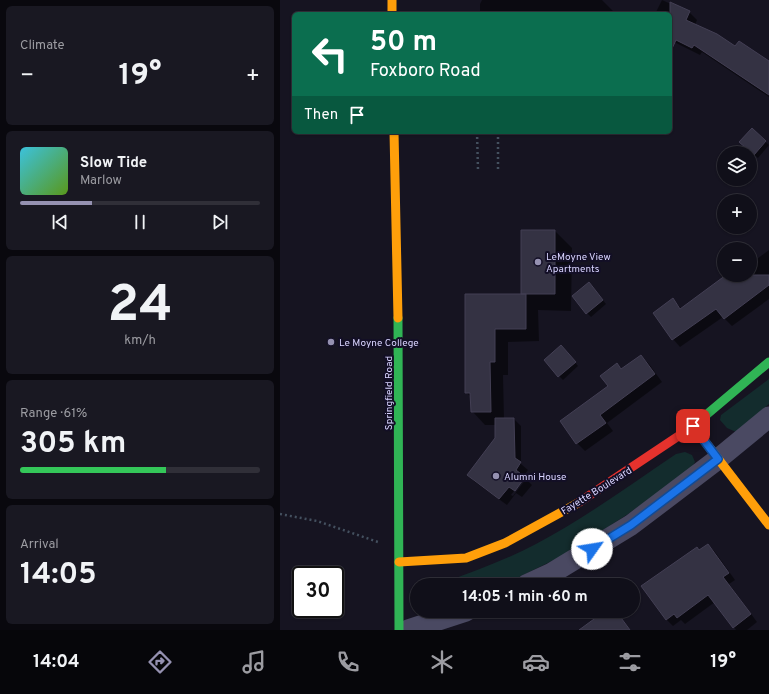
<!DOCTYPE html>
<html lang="en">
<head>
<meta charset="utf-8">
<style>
  :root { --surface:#100f19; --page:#191822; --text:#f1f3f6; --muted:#9c9ca2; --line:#302f38; --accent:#9591b1 }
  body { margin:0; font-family:Overpass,sans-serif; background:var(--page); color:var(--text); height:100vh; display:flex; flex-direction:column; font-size:15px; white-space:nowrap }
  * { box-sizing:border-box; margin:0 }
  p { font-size:13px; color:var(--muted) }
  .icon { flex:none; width:22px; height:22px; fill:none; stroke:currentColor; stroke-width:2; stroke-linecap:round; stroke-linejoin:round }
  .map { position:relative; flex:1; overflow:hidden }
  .drawer { display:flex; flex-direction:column; gap:6px; padding:6px; background:#09080e; width:280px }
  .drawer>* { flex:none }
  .guide { position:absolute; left:12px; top:12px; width:380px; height:122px; border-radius:6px; box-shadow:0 1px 3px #0004,0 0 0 1px var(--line); background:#0b6e4f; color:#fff; overflow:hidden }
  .controls { position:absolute; left:437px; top:146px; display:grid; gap:8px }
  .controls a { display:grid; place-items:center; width:40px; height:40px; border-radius:50%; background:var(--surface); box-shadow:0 1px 3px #0004,0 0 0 1px var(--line); font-size:20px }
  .speed { position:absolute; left:12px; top:566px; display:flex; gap:8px; font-size:20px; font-weight:700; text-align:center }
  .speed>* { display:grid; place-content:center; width:52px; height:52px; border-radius:50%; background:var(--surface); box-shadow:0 1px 3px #0004,0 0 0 1px var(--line); line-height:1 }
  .speed .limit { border:2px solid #111; border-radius:6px; background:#fff; color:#111 }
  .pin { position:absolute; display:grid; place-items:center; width:34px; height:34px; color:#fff; margin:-17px; border-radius:8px; box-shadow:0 2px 6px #0006 }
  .me { position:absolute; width:44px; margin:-22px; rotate:58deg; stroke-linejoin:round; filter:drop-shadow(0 0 3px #0008) }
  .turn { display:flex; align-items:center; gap:14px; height:84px; padding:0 12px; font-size:18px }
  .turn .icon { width:52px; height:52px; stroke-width:2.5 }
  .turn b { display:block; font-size:28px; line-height:34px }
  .then { display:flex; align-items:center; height:38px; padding:0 12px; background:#0003; gap:8px; font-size:15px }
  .big { font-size:30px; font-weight:700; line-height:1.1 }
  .drawer .tile { flex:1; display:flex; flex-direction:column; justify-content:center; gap:6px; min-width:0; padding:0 14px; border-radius:6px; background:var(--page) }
  .drawer .dial { align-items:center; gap:0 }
  .dial b { font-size:52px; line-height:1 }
  .song { display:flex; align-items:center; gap:12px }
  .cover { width:48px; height:48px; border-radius:6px; background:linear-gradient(135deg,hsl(190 70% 55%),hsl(90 70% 35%)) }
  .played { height:4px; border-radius:2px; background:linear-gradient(90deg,var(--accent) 30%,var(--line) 30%) }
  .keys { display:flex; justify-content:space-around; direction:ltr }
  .heat { display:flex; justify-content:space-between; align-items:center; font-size:22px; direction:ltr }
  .charge { height:6px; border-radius:3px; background:linear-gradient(90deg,#34c759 61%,var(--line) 0) }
  .trip { position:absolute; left:130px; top:578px; width:230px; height:40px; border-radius:20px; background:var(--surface); box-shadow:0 1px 3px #0004,0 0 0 1px var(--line); font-weight:700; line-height:40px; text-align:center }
  .dock { display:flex; height:64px; justify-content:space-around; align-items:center; background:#06060a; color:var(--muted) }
  .dock .icon { width:28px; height:28px }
  .dock .selected { color:var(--accent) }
  .dock b { font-size:18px; color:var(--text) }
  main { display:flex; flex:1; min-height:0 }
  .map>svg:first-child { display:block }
</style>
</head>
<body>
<main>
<section class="drawer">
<div class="tile"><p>Climate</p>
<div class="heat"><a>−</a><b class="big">19°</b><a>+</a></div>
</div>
<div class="tile">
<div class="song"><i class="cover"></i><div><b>Slow Tide</b><p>Marlow</p></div></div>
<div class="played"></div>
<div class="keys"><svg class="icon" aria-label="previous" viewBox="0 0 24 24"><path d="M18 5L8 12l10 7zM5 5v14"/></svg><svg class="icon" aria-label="pause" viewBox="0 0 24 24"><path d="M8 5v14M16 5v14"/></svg><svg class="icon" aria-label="next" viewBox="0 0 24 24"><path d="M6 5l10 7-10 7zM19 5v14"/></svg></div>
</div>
<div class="tile dial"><b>24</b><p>km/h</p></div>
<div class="tile"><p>Range · 61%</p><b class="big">305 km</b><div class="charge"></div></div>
<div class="tile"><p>Arrival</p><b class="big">14:05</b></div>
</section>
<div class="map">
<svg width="489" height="630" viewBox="0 0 489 630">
  <rect width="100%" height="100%" fill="#161421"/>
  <path fill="#132c2d" d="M489,379V404L456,432L447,428L440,420L441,415Z
    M405,452L412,455L415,462L410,470L348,514L286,554L237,578L220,585H160L163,583C194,571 226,560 256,544C305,518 350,485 396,454Z"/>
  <path fill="#0007" d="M202,0H322L334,12V14H200V4Z
    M382,0L409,12L417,20L415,25L455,48L489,62V97L422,52L420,55L390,40V14H375Z
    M472,130L489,145L478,158L464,146Z
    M275,231L292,248L291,311L258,310L259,341L228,342V375H223L224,419H234L241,426V464L248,470L243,477L244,478L231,495L233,496L246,479L252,485L242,497L236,493L227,505L195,482L188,475L216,438V425H205L192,411V398L186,392V295H244Z
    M489,250V299L452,326L443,317L400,347L393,339V300L402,309L448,275H470V264Z
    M309,283L326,304L311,317L307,313Z
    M285,350L298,366L283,380L279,376Z
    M361,356L369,364L382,382L327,423L333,431L305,451L297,443L329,387L337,364L342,369Z
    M428,545L435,552L455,580L449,584L477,622L467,630H456L435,602L405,624L401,620L393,626L386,619L420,551Z"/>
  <path fill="#343243" stroke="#433f54" d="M390,2L410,11L406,20L437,34L455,46L459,41L489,61V95L414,45L412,48L396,40L390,53Z
    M472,128L486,141L474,155L459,142Z
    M241,230H275V294H241Z
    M446,275H489V285L444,319L436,309L392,340L373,313L393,298L400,309Z
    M309,282L323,300L306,314L292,296Z
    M185,294H246V329H215V362H210L211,412H191L190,393H185Z
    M281,345L296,362L278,377L264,360Z
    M361,355L375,374L320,415L326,423L296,444L280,421L328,386L320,376L337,363L341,369Z
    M215,418H234L235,458L241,462L236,470L245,477L235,491L229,487L219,499L187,475L215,438Z
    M428,544L449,573L443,577L471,614L453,628L428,595L397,618L394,614L386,620L361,586L417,547L419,550Z
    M325,611H336L350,630H299Z"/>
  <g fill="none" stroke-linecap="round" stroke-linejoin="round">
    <path stroke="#44505f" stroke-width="2.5" stroke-dasharray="2 3" stroke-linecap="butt" d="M197,132L198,170
      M218,132V169
      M0,514L37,521L98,542"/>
    <path stroke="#4a4962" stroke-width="21" d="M246,585L272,573L351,525L438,459L489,417
      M128,630L186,611"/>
    <path stroke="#30b455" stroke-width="9" d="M118,318L119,630
      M403,433L413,426L489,362"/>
    <path stroke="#ff9f0a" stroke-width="9" d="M112,0V14
      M114,132L118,318
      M413,426L489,525
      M119,562L186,558L225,543L298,503"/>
    <path stroke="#e5322d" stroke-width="9" d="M298,503L403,433"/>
  </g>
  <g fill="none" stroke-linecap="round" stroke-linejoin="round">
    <defs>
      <path id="route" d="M312,549L351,525L438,459L413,426"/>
    </defs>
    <use href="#route" stroke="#114b97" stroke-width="10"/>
    <use href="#route" stroke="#1a73e8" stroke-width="7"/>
  </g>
  <g fill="#9591b1" stroke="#130f26" stroke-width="1.5">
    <circle cx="258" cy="262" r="4"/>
    <circle cx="51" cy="342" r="4"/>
    <circle cx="216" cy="476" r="4"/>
  </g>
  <g text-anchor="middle" stroke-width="4" stroke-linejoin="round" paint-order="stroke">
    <g font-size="10" fill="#d9d4ff" stroke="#130f26" text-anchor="start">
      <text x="266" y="260">LeMoyne View<tspan x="266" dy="12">Apartments</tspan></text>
      <text x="59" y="346">Le Moyne College</text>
      <text x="224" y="480">Alumni House</text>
    </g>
    <g font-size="10" fill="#d9d4ff" stroke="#130f26">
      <text transform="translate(108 393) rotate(-90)" y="4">Springfield Road</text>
      <text transform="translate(316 490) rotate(-32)" y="4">Fayette Boulevard</text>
    </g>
  </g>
</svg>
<div class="controls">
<a><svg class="icon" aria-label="layers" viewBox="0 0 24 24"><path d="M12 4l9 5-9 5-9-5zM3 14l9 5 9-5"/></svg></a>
<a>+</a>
<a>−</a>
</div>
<div class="speed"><div class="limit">30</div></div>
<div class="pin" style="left:413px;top:426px;background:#d93025"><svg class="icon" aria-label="arrive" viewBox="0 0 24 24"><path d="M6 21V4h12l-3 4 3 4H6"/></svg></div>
<svg class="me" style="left:312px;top:549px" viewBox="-20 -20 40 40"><circle r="19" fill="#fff"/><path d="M0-13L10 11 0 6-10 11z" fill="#1a73e8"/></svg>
<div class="trip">14:05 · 1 min · 60 m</div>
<div class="guide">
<div class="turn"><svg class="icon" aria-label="left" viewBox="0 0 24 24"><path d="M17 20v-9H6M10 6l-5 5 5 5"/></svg><div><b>50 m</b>Foxboro Road</div></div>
<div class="then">Then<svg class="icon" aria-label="arrive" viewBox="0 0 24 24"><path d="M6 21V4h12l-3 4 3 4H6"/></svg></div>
</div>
</div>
</main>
<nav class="dock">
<b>14:04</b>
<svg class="icon selected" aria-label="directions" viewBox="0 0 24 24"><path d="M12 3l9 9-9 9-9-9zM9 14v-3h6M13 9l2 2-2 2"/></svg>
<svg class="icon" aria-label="music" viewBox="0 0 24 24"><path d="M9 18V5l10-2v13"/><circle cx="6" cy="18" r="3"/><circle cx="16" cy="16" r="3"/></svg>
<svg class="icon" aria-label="phone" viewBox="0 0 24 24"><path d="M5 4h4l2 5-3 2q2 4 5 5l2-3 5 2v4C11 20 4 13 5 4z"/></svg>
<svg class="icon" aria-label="climate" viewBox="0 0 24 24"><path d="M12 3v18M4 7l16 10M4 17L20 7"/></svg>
<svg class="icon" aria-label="car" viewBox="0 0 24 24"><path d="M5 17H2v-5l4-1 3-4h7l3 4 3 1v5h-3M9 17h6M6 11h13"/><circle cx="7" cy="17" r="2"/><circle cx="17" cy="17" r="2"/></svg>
<svg class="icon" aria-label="filters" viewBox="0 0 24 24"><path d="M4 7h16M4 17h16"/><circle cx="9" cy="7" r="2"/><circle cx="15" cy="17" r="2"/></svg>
<b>19°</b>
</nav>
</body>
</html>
